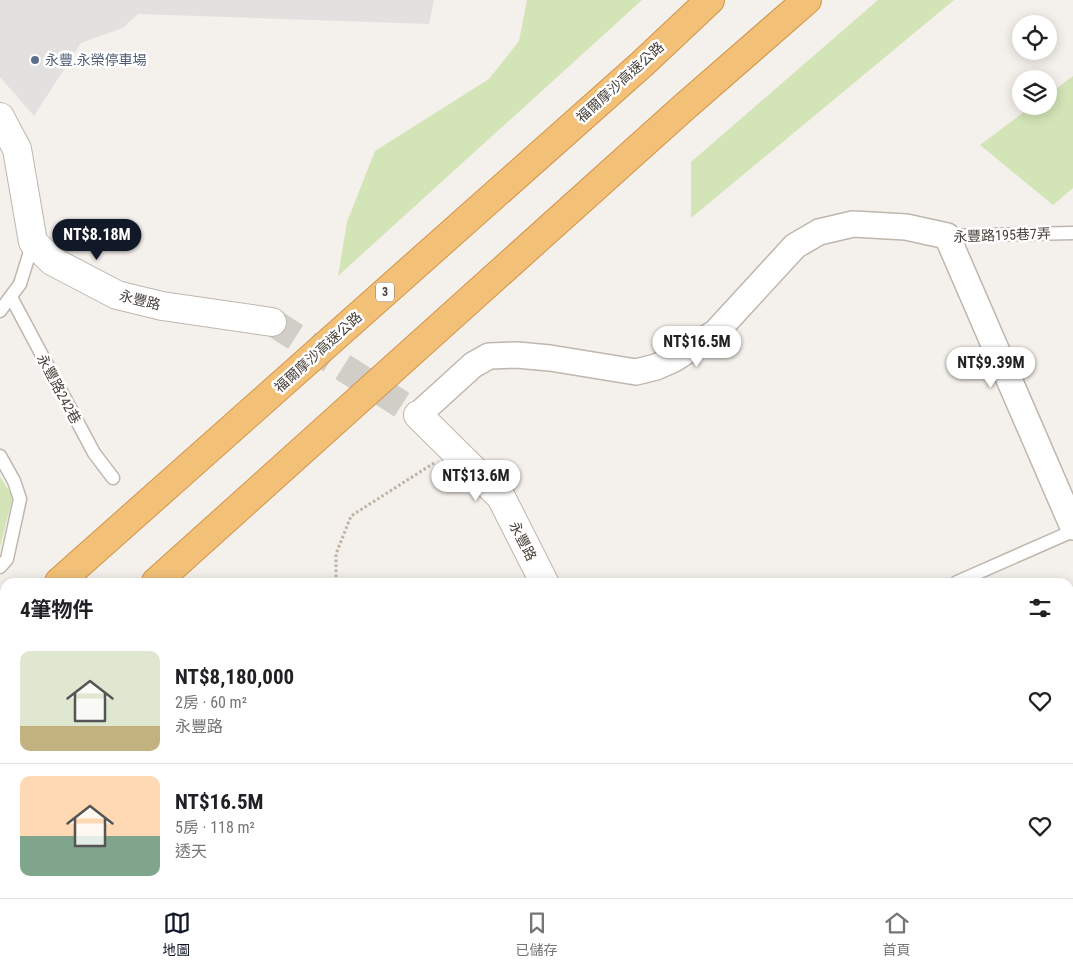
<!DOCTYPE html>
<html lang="zh-TW">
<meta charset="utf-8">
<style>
:root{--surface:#fff;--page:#f2f2f2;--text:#202124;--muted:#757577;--line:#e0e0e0;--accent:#111827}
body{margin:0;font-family:"Roboto Condensed","Noto Sans TC",sans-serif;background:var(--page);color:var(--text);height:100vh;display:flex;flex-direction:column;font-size:19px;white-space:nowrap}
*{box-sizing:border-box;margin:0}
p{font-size:16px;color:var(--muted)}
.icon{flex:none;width:28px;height:28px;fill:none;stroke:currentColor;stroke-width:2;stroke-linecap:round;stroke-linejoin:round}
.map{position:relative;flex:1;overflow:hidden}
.sheet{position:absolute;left:0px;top:578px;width:1074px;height:321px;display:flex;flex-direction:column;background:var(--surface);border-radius:15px 15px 0 0;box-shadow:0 2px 12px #0003}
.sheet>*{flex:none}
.fabs{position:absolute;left:1012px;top:15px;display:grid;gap:10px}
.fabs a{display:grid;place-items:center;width:45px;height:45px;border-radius:50%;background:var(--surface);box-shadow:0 2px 12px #0003;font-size:25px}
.price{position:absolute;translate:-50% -42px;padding:0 11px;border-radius:18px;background:#fff;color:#222;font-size:16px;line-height:32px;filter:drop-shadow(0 1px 2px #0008)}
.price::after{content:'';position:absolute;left:50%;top:30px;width:15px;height:11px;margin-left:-8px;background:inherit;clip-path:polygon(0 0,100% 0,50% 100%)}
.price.on{background:var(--accent);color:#fff}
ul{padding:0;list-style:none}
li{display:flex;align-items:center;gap:15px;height:125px;padding:0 20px}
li+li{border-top:1px solid var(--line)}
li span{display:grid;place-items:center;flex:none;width:140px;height:100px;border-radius:10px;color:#555}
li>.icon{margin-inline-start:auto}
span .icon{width:60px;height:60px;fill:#fffc;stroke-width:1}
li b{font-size:21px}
h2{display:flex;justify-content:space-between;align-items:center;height:60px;padding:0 20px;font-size:21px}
.menu{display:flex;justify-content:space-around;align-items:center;height:70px;border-top:1px solid var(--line);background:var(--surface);font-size:14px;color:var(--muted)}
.menu a{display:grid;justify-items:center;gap:2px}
.menu .on{color:var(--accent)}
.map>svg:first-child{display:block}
.residential{fill:#e7e2d9}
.green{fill:#d3e4b7}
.parking{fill:#e3e1df}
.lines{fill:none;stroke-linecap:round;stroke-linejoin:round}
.stream{stroke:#add6eb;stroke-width:6}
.tertiary-tunnel{stroke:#d1cdc7;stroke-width:28;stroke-dasharray:28 14;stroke-linecap:butt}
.service-casing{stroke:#bfb7ae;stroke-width:15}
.minor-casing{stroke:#bfb7ae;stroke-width:28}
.tertiary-casing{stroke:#bfb7ae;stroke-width:30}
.motorway-casing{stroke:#d19448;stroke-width:30}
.path{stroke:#bfb2a0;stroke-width:3;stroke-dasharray:2.5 2.5;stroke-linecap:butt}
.service{stroke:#fff;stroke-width:12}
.minor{stroke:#fff;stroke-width:25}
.tertiary{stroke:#fff;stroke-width:28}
.motorway{stroke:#f2c077;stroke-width:28}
.service-dot{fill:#5c6f8a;stroke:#fff;stroke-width:2}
.labels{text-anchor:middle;stroke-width:5;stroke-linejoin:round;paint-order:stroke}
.shield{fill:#fff;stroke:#7e7a74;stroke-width:1}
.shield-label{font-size:12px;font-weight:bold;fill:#474139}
.service-label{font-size:14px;fill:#4e5e75;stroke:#fff;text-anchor:start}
.street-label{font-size:14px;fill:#474139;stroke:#fff}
</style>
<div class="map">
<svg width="1073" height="898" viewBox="0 0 1073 898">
<rect width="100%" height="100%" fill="#f4f0eb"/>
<path class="residential" d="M20 894H522L524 896 520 898H25Z"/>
<path class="green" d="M527 0H642L338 276 347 222 375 151 489 79 519 41Z
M878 0H954L691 218V162Z
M1073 76V188L1053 205 980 145 1032 106H1049V94Z
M0 477 13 496 0 547Z"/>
<path class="parking" d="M0 0H434L429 24 138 14 123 28 81 43 34 116 0 77Z"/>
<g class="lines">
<path class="stream" d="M1069 837 1073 838"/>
<path class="tertiary-tunnel" d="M272 322 418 415"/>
<defs>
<path id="service" d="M947 236 1073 233
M11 297 94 453 113 478
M0 311 20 284 33 242
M0 456 14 481 20 499 7 559 0 567
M957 582 1073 531
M0 784 5 779
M107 894 110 898
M265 894 268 898
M421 894 424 898"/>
<path id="minor" d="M418 415 473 365 489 356 517 355 550 358 636 372 656 367 674 359 716 332 795 246 819 232 853 224 906 227 947 236 1073 527"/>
<path id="tertiary" d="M0 117 17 149 33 242 52 261 117 295 162 306 272 322
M418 415 501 497 544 582
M776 894 780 898"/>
<path id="motorway" d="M59 582 642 64 710 0
M156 582 682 109 807 0
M0 635 5 631
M0 722 5 718"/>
</defs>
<use href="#service" class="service-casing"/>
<use href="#minor" class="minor-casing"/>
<use href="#tertiary" class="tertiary-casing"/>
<use href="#motorway" class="motorway-casing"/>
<path class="path" d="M336 582V554L351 516 434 463"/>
<use href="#service" class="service"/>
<use href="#minor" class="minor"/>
<use href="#tertiary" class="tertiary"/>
<use href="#motorway" class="motorway"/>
</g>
<circle class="service-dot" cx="35" cy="60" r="5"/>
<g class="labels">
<rect class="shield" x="376" y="282.5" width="18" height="19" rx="4"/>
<g class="shield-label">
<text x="385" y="296">3</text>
</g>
<g class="service-label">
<text x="45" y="65">永豐.永榮停車場</text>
</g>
<g class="street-label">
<text transform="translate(620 82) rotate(-42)" y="5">福爾摩沙高速公路</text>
<text transform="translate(1002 235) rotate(-2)" y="5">永豐路195巷7弄</text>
<text transform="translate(140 300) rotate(14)" y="5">永豐路</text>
<text transform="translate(318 352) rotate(-42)" y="5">福爾摩沙高速公路</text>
<text transform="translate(59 389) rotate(62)" y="5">永豐路242巷</text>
<text transform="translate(523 541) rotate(63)" y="5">永豐路</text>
</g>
</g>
</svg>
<div class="fabs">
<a><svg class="icon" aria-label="locate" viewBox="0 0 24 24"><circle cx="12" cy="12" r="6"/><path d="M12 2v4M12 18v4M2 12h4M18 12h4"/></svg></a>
<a><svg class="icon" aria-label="layers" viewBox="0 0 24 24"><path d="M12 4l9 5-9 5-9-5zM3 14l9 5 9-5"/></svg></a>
</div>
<b class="price on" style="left:97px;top:261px">NT$8.18M</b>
<b class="price" style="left:697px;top:368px">NT$16.5M</b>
<b class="price" style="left:991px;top:389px">NT$9.39M</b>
<b class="price" style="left:476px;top:502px">NT$13.6M</b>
<section class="sheet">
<h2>4筆物件<svg class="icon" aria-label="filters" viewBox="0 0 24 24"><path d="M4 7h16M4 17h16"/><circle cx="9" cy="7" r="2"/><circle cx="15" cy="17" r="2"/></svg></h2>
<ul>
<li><span style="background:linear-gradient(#dfe7d0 75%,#c2b280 0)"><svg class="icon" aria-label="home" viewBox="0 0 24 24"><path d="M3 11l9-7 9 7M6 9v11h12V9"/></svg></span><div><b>NT$8,180,000</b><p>2房 · 60 m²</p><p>永豐路</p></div><svg class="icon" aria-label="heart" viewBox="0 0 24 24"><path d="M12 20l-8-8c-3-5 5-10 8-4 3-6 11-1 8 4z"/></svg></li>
<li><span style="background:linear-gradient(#ffd9b3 60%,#7fa58c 0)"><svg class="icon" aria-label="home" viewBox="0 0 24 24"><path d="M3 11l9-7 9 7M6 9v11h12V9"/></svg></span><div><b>NT$16.5M</b><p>5房 · 118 m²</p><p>透天</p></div><svg class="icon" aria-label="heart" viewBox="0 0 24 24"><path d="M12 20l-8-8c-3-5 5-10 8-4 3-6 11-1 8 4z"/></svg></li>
</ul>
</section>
</div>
<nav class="menu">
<a class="on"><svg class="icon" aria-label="map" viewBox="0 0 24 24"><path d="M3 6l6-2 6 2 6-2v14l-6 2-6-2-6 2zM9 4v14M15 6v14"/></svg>地圖</a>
<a><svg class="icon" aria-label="saved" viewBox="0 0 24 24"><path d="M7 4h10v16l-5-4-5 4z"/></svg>已儲存</a>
<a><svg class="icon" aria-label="home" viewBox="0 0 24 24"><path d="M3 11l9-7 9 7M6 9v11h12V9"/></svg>首頁</a>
</nav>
